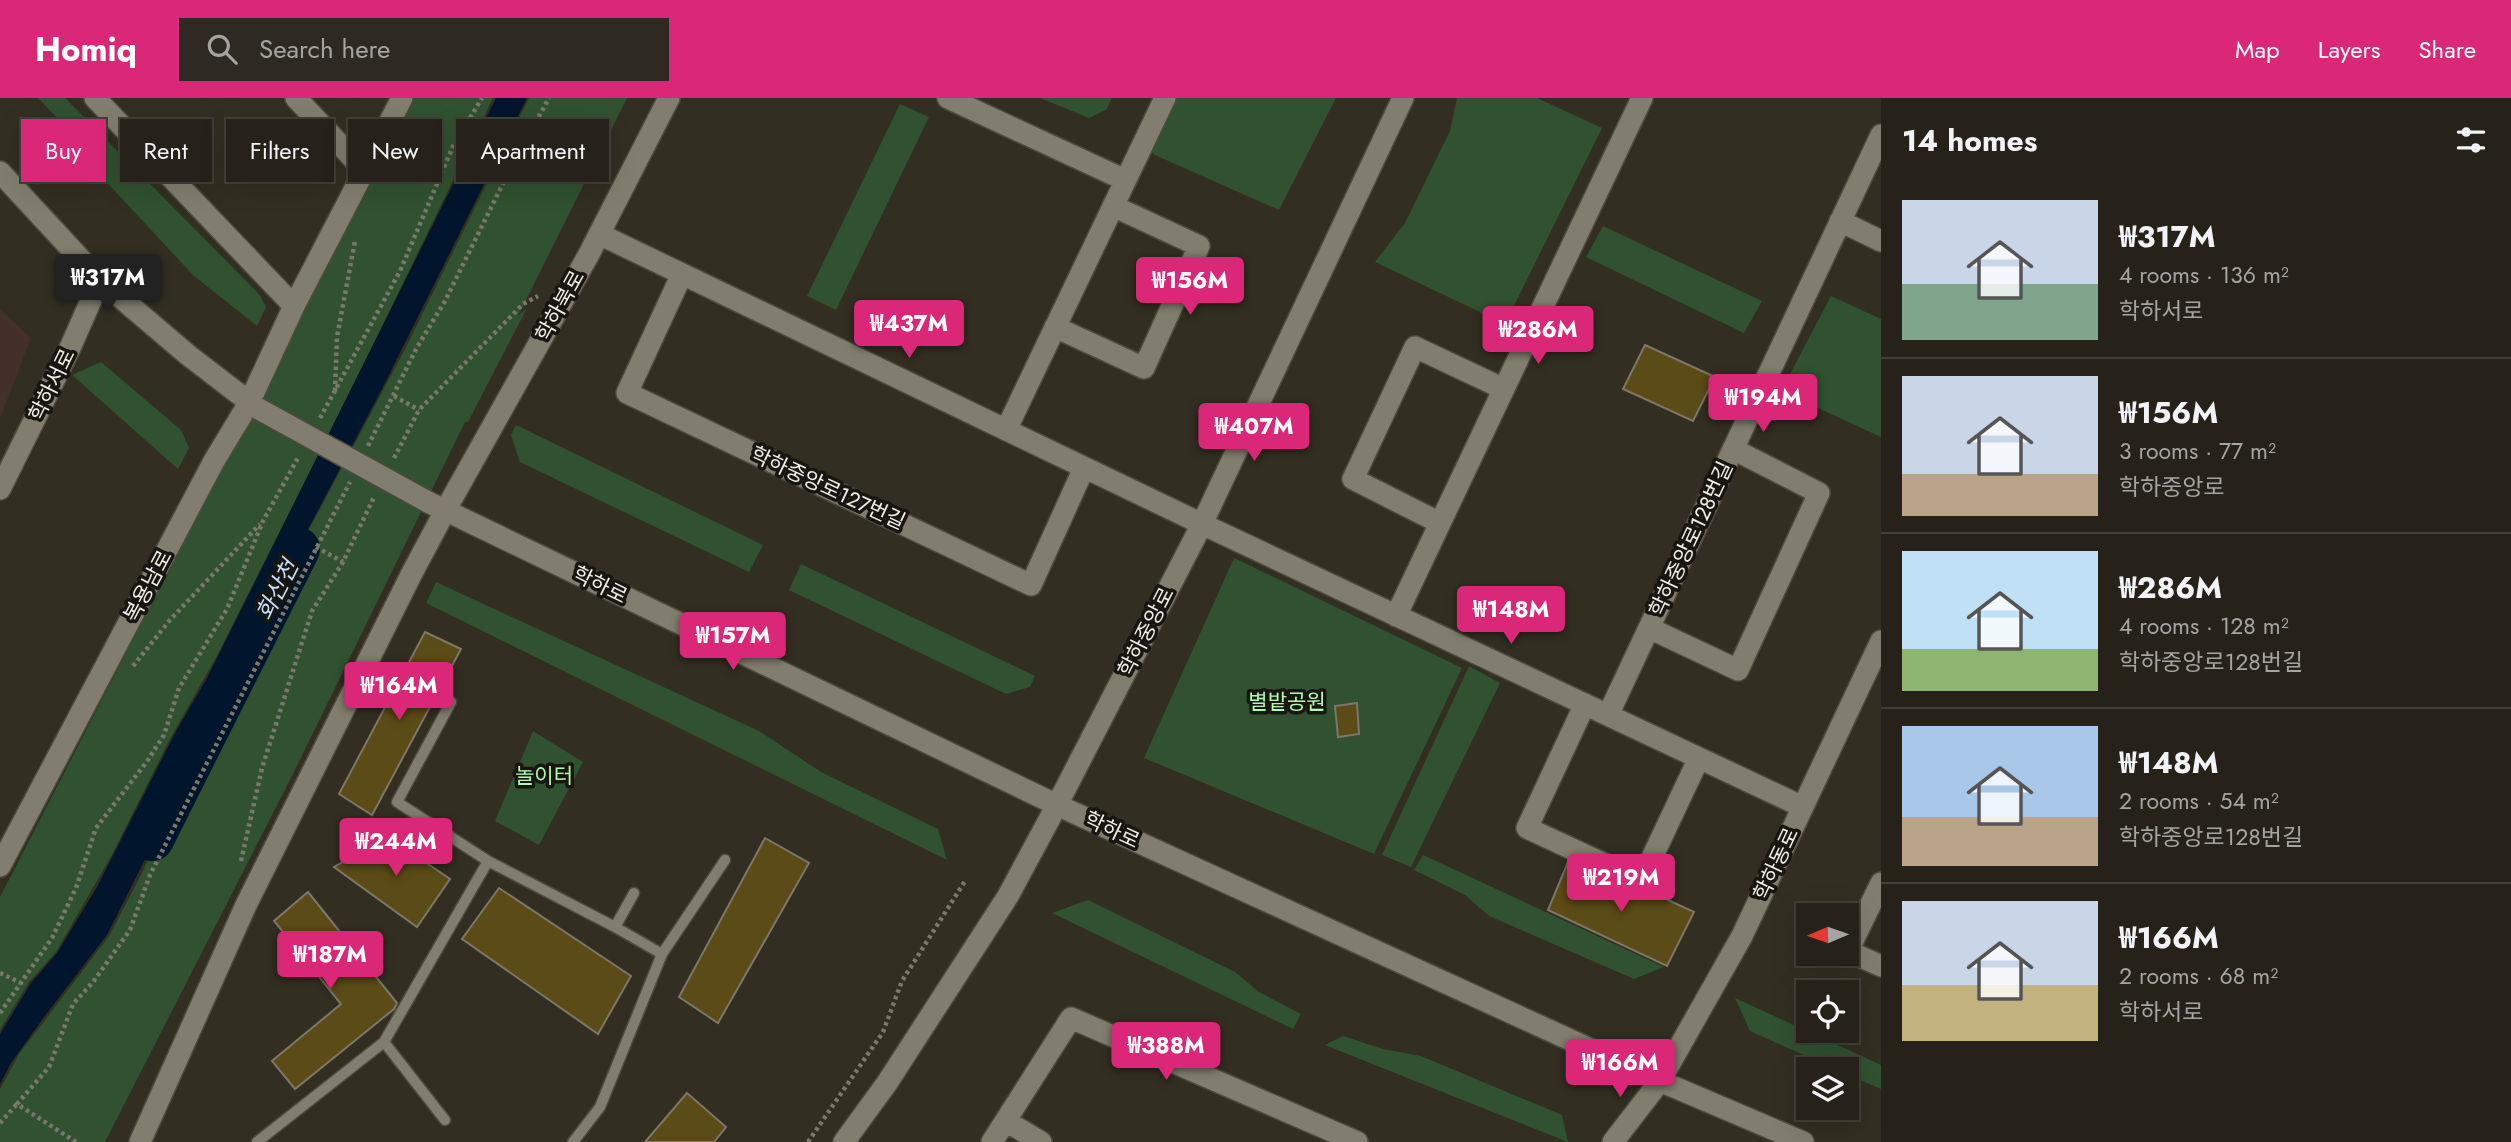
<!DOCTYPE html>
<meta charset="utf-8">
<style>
:root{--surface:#262219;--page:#2e2a22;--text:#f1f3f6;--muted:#a4a4a2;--line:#423f38;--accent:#db2777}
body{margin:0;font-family:Jost,"Noto Sans KR",sans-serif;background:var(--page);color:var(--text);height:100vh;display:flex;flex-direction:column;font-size:26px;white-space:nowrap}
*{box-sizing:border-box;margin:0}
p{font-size:23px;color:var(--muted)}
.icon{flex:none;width:38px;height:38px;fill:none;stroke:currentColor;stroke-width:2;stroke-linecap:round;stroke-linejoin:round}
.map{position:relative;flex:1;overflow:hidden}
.sheet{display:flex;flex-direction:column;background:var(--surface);width:630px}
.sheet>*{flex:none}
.guide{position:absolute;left:21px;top:21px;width:665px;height:63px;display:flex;gap:14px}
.needle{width:46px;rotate:268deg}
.controls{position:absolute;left:1796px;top:805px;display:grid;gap:14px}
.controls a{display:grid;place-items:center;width:63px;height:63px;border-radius:0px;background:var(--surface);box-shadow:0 7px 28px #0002,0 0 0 2px var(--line);font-size:35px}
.price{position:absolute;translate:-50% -60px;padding:0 16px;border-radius:7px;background:var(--accent);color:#fff;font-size:23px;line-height:46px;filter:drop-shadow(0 2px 4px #0008)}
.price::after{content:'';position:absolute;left:50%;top:42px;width:21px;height:16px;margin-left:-10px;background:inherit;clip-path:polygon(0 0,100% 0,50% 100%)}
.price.selected{background:#222;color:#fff}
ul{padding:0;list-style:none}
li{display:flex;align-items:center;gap:21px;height:175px;padding:0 21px}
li+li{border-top:2px solid var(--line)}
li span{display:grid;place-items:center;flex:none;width:196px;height:140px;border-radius:0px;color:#555}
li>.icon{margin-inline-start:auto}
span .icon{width:84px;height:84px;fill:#fffc;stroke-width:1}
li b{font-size:30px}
h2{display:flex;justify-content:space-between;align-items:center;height:84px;padding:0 21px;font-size:30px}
.pill{padding:0 24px;border-radius:0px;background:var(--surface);box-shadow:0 7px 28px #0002,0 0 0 2px var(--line);font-size:24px;line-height:63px}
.pill.selected{background:var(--accent);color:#fff}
header{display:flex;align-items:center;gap:42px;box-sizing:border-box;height:98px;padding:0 35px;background:var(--accent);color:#fff}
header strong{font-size:33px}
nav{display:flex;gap:38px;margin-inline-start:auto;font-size:24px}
.search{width:490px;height:63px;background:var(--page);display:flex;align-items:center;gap:18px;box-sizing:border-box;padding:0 24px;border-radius:0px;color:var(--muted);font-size:26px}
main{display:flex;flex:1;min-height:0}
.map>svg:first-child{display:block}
.industrial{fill:#43302b}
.green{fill:#305230}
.water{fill:#01162d}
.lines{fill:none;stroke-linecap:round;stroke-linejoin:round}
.river{stroke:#01162d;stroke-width:44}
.building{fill:#5b4b17;stroke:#7c7769;stroke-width:2}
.service-casing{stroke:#4d4a3f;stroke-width:13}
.minor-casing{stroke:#4d4a3f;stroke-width:24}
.tertiary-casing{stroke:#4d4a3f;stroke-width:24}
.path{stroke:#7a776c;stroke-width:4.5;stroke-dasharray:3.5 3.5;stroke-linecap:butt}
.service{stroke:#827e6f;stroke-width:10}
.minor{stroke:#827e6f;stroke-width:21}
.tertiary{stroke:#827e6f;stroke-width:21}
.tertiary-bridge-casing{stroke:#4d4a3f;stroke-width:24;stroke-linecap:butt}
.tertiary-bridge{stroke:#827e6f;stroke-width:21}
.labels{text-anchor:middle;stroke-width:7;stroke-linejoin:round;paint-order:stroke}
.street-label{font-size:21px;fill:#f0eee5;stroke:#181610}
.park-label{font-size:21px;fill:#b2f9b0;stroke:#181610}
.water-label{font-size:23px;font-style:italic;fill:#c7e1fe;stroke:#181610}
</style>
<header>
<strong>Homiq</strong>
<div class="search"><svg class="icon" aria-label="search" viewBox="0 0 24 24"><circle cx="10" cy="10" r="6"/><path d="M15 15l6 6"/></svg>Search here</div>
<nav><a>Map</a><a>Layers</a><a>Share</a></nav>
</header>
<main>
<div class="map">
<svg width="1881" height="1044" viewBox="0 0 1881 1044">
<rect width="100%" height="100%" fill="#322e21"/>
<path class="industrial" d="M0 211 31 240 0 320Z"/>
<path class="green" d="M38 0H65L259 196 266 209 257 228 193 177 86 62 69 32Z
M413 0H493L360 274 219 554 170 641 113 755 56 854 29 884 0 932V799Z
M529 0H627L518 218 527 210 468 324H465L293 676 105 1044H0V991L19 956 109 838 142 775 203 637 225 601 307 435 405 251Z
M1040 0H1112L1106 12 1089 20Z
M1168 0H1336L1279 112 1155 57 1142 48Z
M1457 0H1537L1602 30 1505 226 1375 164 1405 125 1450 33Z
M900 6 929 19 836 212 807 198Z
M1603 128 1762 203 1744 235 1586 159Z
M1831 198 1881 221V339L1781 293Z
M101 264 181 332 189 350 178 371 72 277Z
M516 327 763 447 749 474 520 364 511 337Z
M1234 460 1462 570 1374 756 1144 660Z
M801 466 1035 578 1030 589 1006 596 789 492Z
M436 484 759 633 821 674 938 731 947 762 426 505Z
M1469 568 1500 585 1411 769 1382 757Z
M533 633 583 664 539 747 495 723Z
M1423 757 1664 869 1634 881 1489 818 1465 797 1414 772Z
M1088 802 1235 874 1259 894 1301 916 1293 931 1052 815Z
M1735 900 1881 967V991L1846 976V971H1835L1750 933Z
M1343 938 1383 951 1421 958 1562 1017 1568 1044 1325 947Z"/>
<path class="water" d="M496 0H527L382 291 306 435 224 601 202 637 163 726 107 837 44 919 11 965 0 986V936L31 885 57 855 97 789 175 635 207 580Z"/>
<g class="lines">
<path class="river" d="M152 741 298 451"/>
</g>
<path class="building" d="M1645 247 1715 279 1693 323 1623 291Z
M425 534 461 551 372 717 339 696Z
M1357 605 1359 636 1338 639 1335 608Z
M387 738 450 781 417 829 334 769Z
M765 740 809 765 718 925 679 899Z
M1568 764 1635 795 1643 796 1649 793 1694 814 1667 868 1548 812Z
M499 790 631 878 598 936 462 841Z
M308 794 397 905 394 911 295 991 272 963 341 906 274 823Z
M687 995 726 1029 714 1044H645Z"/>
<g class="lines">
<defs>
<path id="service" d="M451 604 397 704 488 763 615 829 662 856 600 1009 573 1044
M615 829 634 795
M662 856 725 762
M384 944 445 1022
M257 1044 384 944 488 763"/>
<path id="minor" d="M95 0 294 208
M296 0 364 72
M948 0 1125 82
M1840 123 1881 143
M599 136 1202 426 1803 709
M682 176 627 295 1031 487 1084 370
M1055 229 1144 270 1199 148 1113 108
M1006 332 1165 0
M0 391 70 250 100 182
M1440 425 1353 381 1415 249 1504 291
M1396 518 1642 0
M1649 530 1738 572 1819 395 1733 351
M1585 606 1527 730 1641 783 1699 660
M1608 617 1881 37
M0 768 214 363 249 305 294 208 402 0
M1881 785 1848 853 1881 868
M1006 1023 1041 1044
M140 1044 246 807 412 475 445 413 589 156 669 0
M992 1044 1071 920 1357 1044
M1613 1044 1660 983 1742 838 1881 543"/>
<path id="tertiary" d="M0 74 100 182 188 257 257 310
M428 404 1057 707 1660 983 1803 1044
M844 1044 887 985 1008 798 1057 707 1202 426 1403 0"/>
</defs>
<use href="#service" class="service-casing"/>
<use href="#minor" class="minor-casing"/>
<use href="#tertiary" class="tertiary-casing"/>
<path class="path" d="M335 293 337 239 355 143
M394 298 419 312
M320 320 400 173 454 46 482 0
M368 348 416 251 445 203 511 69 549 0
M394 360 419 312 523 206 538 198
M316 449 343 464
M133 568 170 522 260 426
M241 763 262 670 312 513 343 464 374 399
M0 875 21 885
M0 915 52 840 76 790 96 730 148 662 164 637 179 590 227 511 263 423 299 358
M0 1025 17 1006
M76 1044 17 1006 49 969 73 906 93 884 130 832 150 777 350 384
M808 1044 883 934 902 883 965 783"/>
<use href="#service" class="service"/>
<use href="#minor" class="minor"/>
<use href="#tertiary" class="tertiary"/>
<defs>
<path id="tertiary-bridge" d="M257 310 428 404"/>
</defs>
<use href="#tertiary-bridge" class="tertiary-bridge-casing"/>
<use href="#tertiary-bridge" class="tertiary-bridge"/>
</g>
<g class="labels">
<g class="street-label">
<text transform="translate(560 208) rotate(-61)" y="7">학하북로</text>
<text transform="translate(52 287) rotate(-64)" y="7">학하서로</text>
<text transform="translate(828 390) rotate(25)" y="7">학하중앙로127번길</text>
<text transform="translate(1691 441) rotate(-65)" y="7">학하중앙로128번길</text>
<text transform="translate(600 487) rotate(26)" y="7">학하로</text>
<text transform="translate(148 488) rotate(-62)" y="7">복용남로</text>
<text transform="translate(1146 534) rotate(-63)" y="7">학하중앙로</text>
<text transform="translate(1112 732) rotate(25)" y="7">학하로</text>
<text transform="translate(1776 766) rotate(-65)" y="7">학하동로</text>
</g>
<g class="park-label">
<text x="1287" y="611">별밭공원</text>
<text x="544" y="685">놀이터</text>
</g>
<g class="water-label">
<text transform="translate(277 492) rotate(-63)" y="8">화산천</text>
</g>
</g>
</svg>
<div class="controls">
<a><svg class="needle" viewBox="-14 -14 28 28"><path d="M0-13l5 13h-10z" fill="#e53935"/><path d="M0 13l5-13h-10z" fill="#a4a4a2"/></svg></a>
<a><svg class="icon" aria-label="locate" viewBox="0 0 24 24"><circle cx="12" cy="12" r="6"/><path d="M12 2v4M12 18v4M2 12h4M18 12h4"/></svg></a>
<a><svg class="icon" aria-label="layers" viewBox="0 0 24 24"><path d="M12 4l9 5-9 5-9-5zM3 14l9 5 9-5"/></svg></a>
</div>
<b class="price selected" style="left:108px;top:216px">₩317M</b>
<b class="price" style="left:1190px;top:219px">₩156M</b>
<b class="price" style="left:909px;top:262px">₩437M</b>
<b class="price" style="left:1538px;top:268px">₩286M</b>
<b class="price" style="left:1763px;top:336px">₩194M</b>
<b class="price" style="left:1254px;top:365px">₩407M</b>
<b class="price" style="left:1511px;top:548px">₩148M</b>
<b class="price" style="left:733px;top:574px">₩157M</b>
<b class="price" style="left:399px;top:624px">₩164M</b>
<b class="price" style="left:396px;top:780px">₩244M</b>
<b class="price" style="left:1621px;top:816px">₩219M</b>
<b class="price" style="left:330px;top:893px">₩187M</b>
<b class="price" style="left:1166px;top:984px">₩388M</b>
<b class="price" style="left:1620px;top:1001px">₩166M</b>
<div class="guide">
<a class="pill selected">Buy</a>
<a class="pill">Rent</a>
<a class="pill">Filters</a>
<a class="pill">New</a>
<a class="pill">Apartment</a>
</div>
</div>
<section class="sheet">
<h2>14 homes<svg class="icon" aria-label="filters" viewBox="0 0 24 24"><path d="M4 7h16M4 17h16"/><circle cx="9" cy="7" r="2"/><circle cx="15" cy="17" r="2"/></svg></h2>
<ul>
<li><span style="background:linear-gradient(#c9d6e8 60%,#7fa58c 0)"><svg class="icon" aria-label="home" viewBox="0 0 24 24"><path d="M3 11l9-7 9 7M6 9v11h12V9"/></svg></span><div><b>₩317M</b><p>4 rooms · 136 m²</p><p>학하서로</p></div></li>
<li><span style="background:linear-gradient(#c9d6e8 70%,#b9a48a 0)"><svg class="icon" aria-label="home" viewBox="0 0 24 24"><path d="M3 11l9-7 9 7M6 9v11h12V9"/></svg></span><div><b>₩156M</b><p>3 rooms · 77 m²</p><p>학하중앙로</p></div></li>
<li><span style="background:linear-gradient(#bfe0f5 70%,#8fb573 0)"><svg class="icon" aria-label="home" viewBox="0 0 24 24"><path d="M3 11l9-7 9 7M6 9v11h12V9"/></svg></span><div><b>₩286M</b><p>4 rooms · 128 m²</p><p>학하중앙로128번길</p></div></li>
<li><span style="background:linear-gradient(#a9c7e8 65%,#b9a48a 0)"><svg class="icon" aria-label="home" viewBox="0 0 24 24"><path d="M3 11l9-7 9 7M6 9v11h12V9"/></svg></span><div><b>₩148M</b><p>2 rooms · 54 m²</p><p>학하중앙로128번길</p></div></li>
<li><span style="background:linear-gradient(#c9d6e8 60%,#c2b280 0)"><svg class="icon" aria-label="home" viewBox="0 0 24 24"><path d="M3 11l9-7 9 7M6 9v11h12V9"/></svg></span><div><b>₩166M</b><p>2 rooms · 68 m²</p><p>학하서로</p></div></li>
</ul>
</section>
</main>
